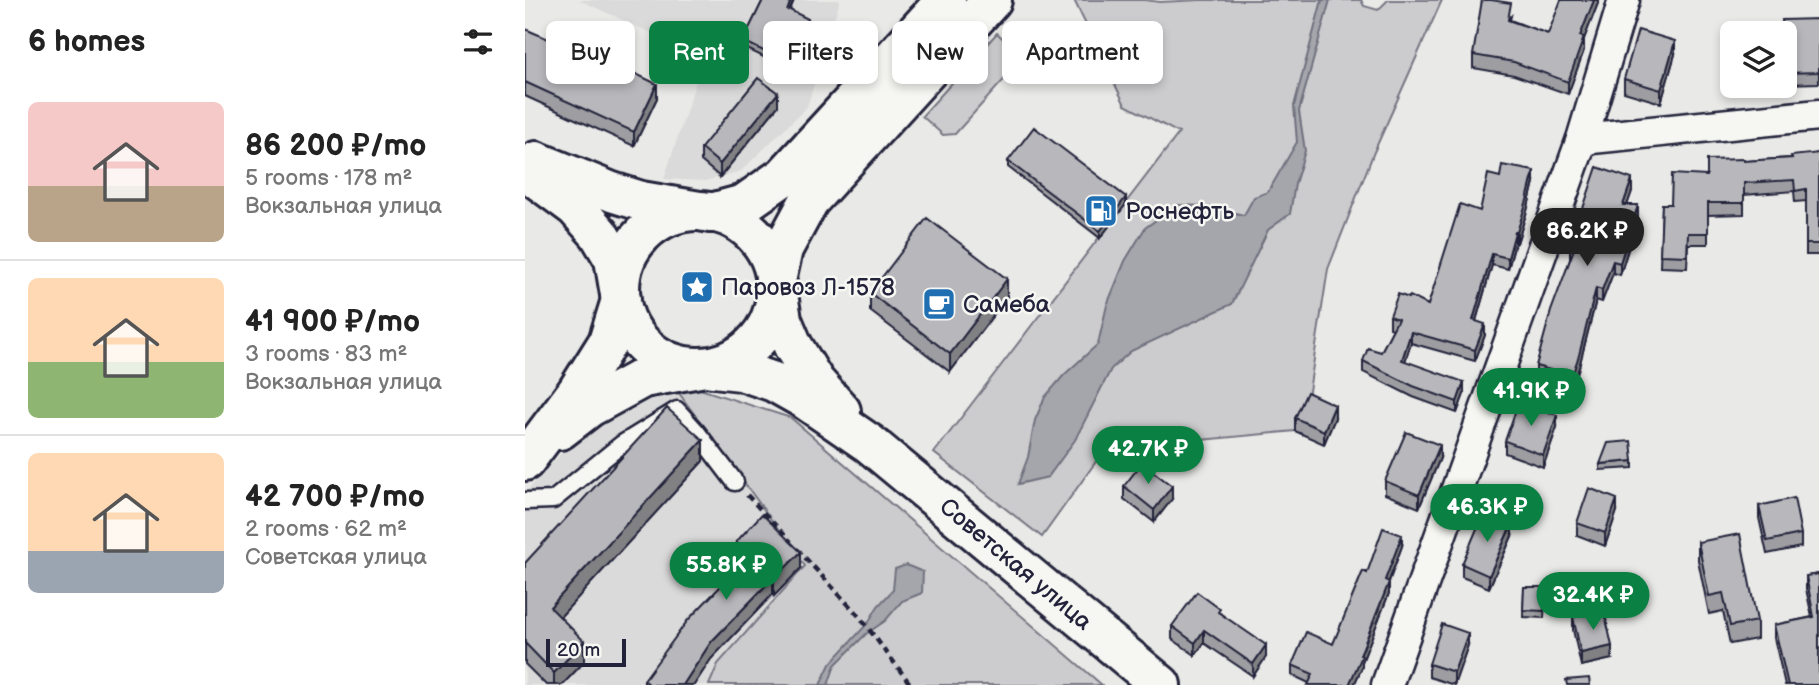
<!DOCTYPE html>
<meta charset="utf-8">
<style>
:root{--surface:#fff;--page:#f2f2f2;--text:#222;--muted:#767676;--line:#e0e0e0;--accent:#0b8043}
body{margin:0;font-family:"Balsamiq Sans",sans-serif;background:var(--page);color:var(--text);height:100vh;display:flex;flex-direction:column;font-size:26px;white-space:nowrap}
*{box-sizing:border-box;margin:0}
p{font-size:23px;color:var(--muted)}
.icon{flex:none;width:38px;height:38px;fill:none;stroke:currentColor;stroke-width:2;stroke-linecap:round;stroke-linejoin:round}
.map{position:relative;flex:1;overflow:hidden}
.details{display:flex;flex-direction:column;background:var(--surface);width:525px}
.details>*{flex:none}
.top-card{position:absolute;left:21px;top:21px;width:665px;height:63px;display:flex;gap:14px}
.fabs{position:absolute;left:1195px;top:21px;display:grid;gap:14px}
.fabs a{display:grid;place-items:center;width:77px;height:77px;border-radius:10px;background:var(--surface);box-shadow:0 4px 10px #0003;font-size:35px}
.scale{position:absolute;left:21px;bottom:18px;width:80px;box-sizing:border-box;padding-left:7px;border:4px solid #22223b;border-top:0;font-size:19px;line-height:24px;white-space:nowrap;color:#22223b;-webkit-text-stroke:5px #f6f6f2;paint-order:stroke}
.price{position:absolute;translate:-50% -60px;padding:0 16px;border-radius:24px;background:var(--accent);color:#fff;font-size:23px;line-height:46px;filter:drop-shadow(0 2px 4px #0008)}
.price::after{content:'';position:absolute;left:50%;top:42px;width:21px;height:16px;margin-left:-10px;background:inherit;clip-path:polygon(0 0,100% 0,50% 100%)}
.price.on{background:#222;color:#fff}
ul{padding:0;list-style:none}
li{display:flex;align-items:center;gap:21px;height:175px;padding:0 28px}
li+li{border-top:2px solid var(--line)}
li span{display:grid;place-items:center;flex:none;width:196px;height:140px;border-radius:10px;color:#555}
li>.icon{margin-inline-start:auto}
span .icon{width:84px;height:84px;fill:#fffc;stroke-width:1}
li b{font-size:30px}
h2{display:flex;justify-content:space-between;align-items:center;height:84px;padding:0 28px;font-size:30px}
.pill{padding:0 24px;border-radius:10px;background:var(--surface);box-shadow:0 4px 10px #0003;font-size:24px;line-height:63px}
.pill.on{background:var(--accent);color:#fff}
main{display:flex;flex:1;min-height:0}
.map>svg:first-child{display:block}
.built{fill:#dadada}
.green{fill:#ccccce;stroke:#777784;stroke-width:2}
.water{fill:#a5a5ac;stroke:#71717f;stroke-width:2}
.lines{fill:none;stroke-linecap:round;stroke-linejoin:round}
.service-casing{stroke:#22223b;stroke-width:21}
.minor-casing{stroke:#22223b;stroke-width:35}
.tertiary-casing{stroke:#22223b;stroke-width:44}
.primary-casing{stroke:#22223b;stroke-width:44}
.path{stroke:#22223b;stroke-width:4.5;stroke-dasharray:7 5;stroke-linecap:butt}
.service{stroke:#f6f6f2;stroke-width:16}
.minor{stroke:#f6f6f2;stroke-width:30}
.tertiary{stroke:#f6f6f2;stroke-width:38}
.primary{stroke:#f6f6f2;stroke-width:38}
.wall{fill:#9e9ea2;stroke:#22223b;stroke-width:2}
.shaded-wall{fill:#818184;stroke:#22223b;stroke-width:2}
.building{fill:#b8b8bc;stroke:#22223b;stroke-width:2}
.labels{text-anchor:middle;stroke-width:5;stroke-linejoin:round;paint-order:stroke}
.poi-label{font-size:24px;fill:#22223b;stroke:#f6f6f2;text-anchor:start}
.street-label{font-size:24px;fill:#22223b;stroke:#f6f6f2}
</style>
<main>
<section class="details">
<h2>6 homes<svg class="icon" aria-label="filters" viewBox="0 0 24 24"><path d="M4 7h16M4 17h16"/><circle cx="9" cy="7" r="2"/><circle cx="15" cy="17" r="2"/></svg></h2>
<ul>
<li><span style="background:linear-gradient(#f6c9c9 60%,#b9a48a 0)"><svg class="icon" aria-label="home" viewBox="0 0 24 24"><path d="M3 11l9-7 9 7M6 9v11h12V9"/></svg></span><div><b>86 200 ₽/mo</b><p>5 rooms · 178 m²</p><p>Вокзальная улица</p></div></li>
<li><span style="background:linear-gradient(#ffd9b3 60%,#8fb573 0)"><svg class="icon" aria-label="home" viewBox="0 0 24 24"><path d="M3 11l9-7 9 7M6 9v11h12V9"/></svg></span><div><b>41 900 ₽/mo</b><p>3 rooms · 83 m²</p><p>Вокзальная улица</p></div></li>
<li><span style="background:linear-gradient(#ffd9b3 70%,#9aa5b1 0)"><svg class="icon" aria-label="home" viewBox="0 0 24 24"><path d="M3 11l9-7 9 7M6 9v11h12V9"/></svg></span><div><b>42 700 ₽/mo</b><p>2 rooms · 62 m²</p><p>Советская улица</p></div></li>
</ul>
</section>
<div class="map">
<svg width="1294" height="685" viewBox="0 0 1294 685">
<rect width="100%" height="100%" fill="#e9e9e7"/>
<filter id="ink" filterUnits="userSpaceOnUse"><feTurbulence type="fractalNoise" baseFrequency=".0143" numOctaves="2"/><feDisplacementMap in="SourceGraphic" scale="14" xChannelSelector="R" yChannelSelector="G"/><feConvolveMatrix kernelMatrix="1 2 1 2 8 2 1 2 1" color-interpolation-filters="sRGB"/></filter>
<g filter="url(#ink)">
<path class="built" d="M54 0H315L282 107 216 171 180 181 139 179 179 57Z
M151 389 280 566 193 664 184 685H0V493L54 434 100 403Z"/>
<path class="green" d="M549 0H619L635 2 675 0H836L839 6 853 10 863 0H917L849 152 803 269 782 404 770 431 580 449 517 537 409 453 654 133 600 105Z
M472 33 491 51 493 64 430 134 418 135 397 116Z
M151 389H175L266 418 577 685H184L193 664 280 566Z"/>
<path class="water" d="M797 0H805L774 111 780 151 770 184 765 214 743 230 707 304 606 351 586 369 550 440 523 477 493 484 503 457 510 420 520 397 539 375 573 344 582 305 600 261 620 228 652 205 679 206 719 215 729 197 743 192 772 142 769 106Z
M381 565 398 572 397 593 377 601 360 621 341 634 310 665 303 685H295L305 664 343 623 353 606 368 590 370 569Z"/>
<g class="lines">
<defs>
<path id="service" d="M0 501 28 500 97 444 152 410 171 431 210 482"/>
<path id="minor" d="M1057 139 1294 115
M862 685 1057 139 1099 0"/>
<path id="tertiary" d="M11 161 87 192 116 201 186 213
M0 170 50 207 74 234 89 259 96 300 83 342 51 393 0 461
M35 430 65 407 118 378 180 367"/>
<path id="primary" d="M95 289a78 78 0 1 1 156 0a78 78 0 1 1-156 0Z
M186 213 219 204 259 176 421 0
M180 367 216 371 249 382 281 400 345 444 636 685
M316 411 290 382 268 346 257 320 251 281 258 249 284 201 467 0"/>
</defs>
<use href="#service" class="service-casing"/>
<use href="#minor" class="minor-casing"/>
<use href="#tertiary" class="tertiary-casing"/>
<use href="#primary" class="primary-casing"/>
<path class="path" d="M222 495 266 542
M272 549 334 616 386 685"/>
<use href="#service" class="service"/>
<use href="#minor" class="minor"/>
<use href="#tertiary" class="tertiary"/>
<use href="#primary" class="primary"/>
</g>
<path class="wall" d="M238 0H269L265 10 283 26 277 38 279 45 267 71 218 47V41Z
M1073 0V3L1059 39V50L1043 94 989 75 948 68V55L986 16 985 20 1023 34Z
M1294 19V83L1260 84V33Z
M0 29 61 59 132 98 109 146 0 96Z
M1150 54 1136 103 1099 92V79Z
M253 106 195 177 176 161V148Z
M1294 153V255H1281V201L1270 202 1269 191 1219 195V214L1183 215V244H1163L1162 268 1135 267 1137 204H1146L1182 176 1219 161 1267 158Z
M483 161 601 204 575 238 483 167Z
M1009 182 1002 211 992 243H990L983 269 967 265 951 321 960 335 950 361 886 343 880 361 939 394 932 413 888 397 838 372V361L856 352 868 329 865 328V316L903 305 955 211Z
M1107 191 1102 205 1113 217 1095 275 1088 273 1077 302 1071 300 1054 367 1047 388 1011 378V366L1045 259V247Z
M345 293 482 297 425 372 345 311Z
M770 418H810L799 444 770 431Z
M1032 427 1018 467 980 453V441Z
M915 458 894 508 860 494V481Z
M178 461 35 617 59 662 37 685H21L0 664V563Z
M1108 461V468L1075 470V464Z
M599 486 647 499 629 522 599 499Z
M1234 506 1276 534V547L1242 554 1234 518Z
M1092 511 1080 546 1052 535V523Z
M987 536 964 588 937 577V564Z
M211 542 276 568 249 596 248 594 186 659 169 685H119V680L217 564 211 558Z
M1173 542 1232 621V639L1205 644 1198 611 1184 614 1173 560Z
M877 546 864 582V593L837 662V667L829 685H783L784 683 767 675V665L808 644 842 573Z
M1294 574V685H1260L1249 638V625L1287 617 1281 589V576Z
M999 587H1021L1019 618 998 617Z
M695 613 741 657 728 676 679 643 670 655 647 639V626Z
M1048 617 1087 659 1056 666 1048 630Z
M943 645 929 685 904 677V664Z"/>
<path class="shaded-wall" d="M266 0H269L262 17V11Z
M1069 0H1073V3L1059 39V50L1043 94V82L1055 36Z
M283 19V26L274 43V37Z
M279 39V45L267 71V65Z
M1150 41V54L1136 103V90Z
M132 84V98L109 146V132Z
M253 93V106L195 177V164Z
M1009 171V182L1002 211 992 243V232Z
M1107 179V191L1098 217V205Z
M601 197V204L575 238V231Z
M1113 205V217L1095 275V263Z
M990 232V243L983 269V258Z
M967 254V265L948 331V320Z
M1088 261V273L1077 302V290Z
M482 279V297L425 372V354Z
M1071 288V300L1054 367 1047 388V376Z
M960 324V335L950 361V350Z
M886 332V343L877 371V360Z
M939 382V394L932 413V402Z
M810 405V418L799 444V431Z
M1032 415V427L1018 467V455Z
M178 440V461L25 628V607Z
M915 445V458L894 508V495Z
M647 486V499L629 522V510Z
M1092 499V511L1080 546V533Z
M987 523V536L964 588V576Z
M877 535V546L860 591V580Z
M276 552V568L249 596V579Z
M248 578V594L186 659 169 685H158L186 642Z
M864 582V593L837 662V667L829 685H824Z
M679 630V643L670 655V643Z
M943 633V645L929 685V672Z
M59 641V662L37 685H29V673Z
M741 645V657L728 676V664Z
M1087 646V659L1056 666V653Z"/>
<path class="building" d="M238 0H266L262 11 263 9 283 19 274 37 279 39 267 65 218 41Z
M957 0H966L986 3 983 20 1023 34 1036 0H1069L1055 36 1059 37 1043 82 989 62 948 55Z
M1294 19V72L1260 73V33H1258L1257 20Z
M0 29 35 44 37 40 61 51 58 58 105 80 109 73 132 84 109 132 0 82Z
M1113 30 1150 41 1136 90 1099 79Z
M233 78 253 93 195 164 176 148Z
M509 127 601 197 575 231 483 161Z
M1294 153V244H1281V189L1270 191 1269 180 1219 183V203H1183V233H1163L1162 256 1135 255 1137 204H1146L1147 174 1182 176V160L1219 159V161L1267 158 1266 156Z
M977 165 1009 171 1002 200 992 232H990L983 258 967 254 948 320 960 324 950 350 886 332 877 360 939 382 932 402 888 386 838 361 843 348 856 352 873 319 865 316 873 294 884 298 885 296 903 305 935 204 955 211 963 174 975 177Z
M1072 167 1107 179 1098 205H1113L1095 263 1088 261 1077 290 1071 288 1054 355 1047 376 1011 366 1026 311 1049 249 1045 247Z
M402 218 482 279 425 354 345 293Z
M782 392 810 405 799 431 770 418Z
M994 401 1032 415 1018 455 980 441Z
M142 408 178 440 25 607 59 641 29 673 0 643V563Z
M881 432 915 445 894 495 860 481Z
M1106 441 1108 461 1075 464 1083 443Z
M617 463 647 486 629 510 599 486Z
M1064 488 1092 499 1080 533 1052 523Z
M1269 498 1276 534 1242 541 1234 506Z
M959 512 987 523 964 576 937 564Z
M237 514 276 552 249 579 248 578 186 642 158 685H125L119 680 163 620 225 556 211 542Z
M858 528 877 535 860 580 864 582 835 655 837 656 824 685H783L788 674 767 665 781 632 808 644 838 571 842 573Z
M1215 534 1232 621 1205 626 1198 593 1184 596 1173 542Z
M1294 574V685H1263L1249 625 1289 617 1281 576Z
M999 587H1021L1019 611 998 610Z
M672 592 695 609 693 612 741 645 728 664 679 630 670 643 647 626Z
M1079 610 1087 646 1056 653 1048 617Z
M917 624 943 633 929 672 904 664Z
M1064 678 1065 685H1042L1041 680Z"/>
</g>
<defs>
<symbol id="fuel-square" viewBox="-11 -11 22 22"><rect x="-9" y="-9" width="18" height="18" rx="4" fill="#1f6fb2" stroke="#f6f6f2"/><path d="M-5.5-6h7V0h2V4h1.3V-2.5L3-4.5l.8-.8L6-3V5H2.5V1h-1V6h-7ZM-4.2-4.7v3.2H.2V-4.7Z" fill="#fff"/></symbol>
<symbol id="sight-square" viewBox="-11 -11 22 22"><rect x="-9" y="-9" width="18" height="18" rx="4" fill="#1f6fb2" stroke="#f6f6f2"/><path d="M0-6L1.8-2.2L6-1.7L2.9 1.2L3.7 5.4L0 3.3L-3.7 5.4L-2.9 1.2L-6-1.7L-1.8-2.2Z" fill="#fff"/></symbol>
<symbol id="cafe-square" viewBox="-11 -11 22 22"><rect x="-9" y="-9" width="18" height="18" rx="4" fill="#1f6fb2" stroke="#f6f6f2"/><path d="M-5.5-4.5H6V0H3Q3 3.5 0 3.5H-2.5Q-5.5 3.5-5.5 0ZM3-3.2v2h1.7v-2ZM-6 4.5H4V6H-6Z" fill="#fff"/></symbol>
</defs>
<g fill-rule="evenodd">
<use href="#fuel-square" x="557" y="192" width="38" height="38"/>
<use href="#sight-square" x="153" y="268" width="38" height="38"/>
<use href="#cafe-square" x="395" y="285" width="38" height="38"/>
</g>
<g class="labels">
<g class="poi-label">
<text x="600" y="219">Роснефть</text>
<text x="196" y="295">Паровоз Л-1578</text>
<text x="438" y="312">Самеба</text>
</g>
<g class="street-label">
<text transform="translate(491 564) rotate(40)" y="8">Советская улица</text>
</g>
</g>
</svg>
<div class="fabs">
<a><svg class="icon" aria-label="layers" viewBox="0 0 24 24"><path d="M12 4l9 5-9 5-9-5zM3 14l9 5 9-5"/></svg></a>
</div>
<div class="scale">20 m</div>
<b class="price on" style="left:1062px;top:268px">86.2K ₽</b>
<b class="price" style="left:1006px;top:428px">41.9K ₽</b>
<b class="price" style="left:623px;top:486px">42.7K ₽</b>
<b class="price" style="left:962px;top:544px">46.3K ₽</b>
<b class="price" style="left:201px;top:602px">55.8K ₽</b>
<b class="price" style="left:1068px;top:632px">32.4K ₽</b>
<div class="top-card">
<a class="pill">Buy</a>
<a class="pill on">Rent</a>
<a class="pill">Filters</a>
<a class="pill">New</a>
<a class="pill">Apartment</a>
</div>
</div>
</main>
